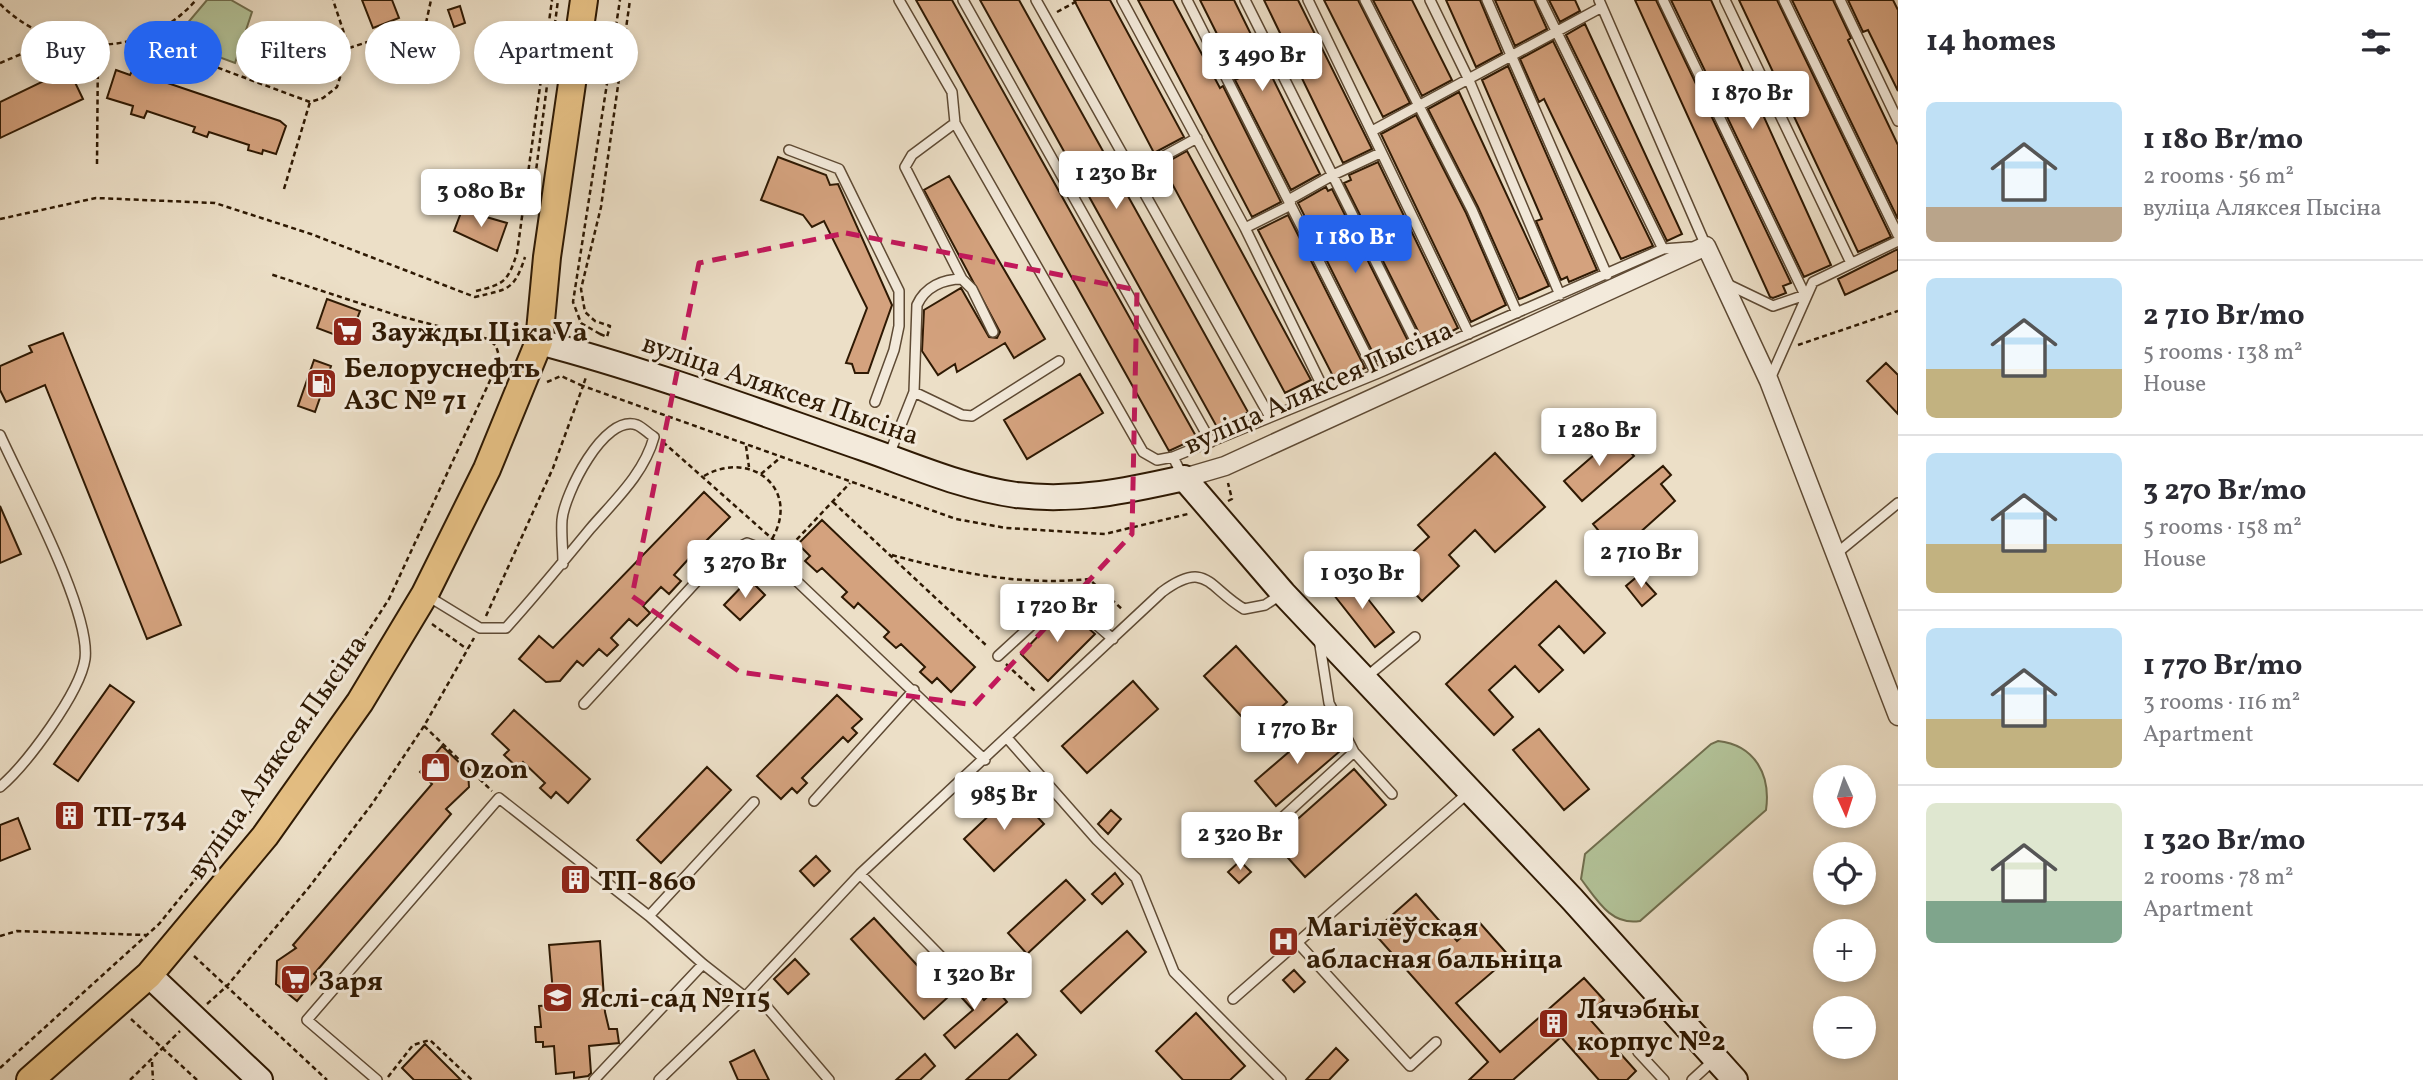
<!DOCTYPE html>
<meta charset="utf-8">
<style>
:root{--surface:#fff;--page:#f7f7f7;--text:#2b2b33;--muted:#7c7c81;--line:#e1e1e2;--accent:#2563eb}
body{margin:0;font-family:Vollkorn,serif;background:var(--page);color:var(--text);height:100vh;display:flex;flex-direction:column;font-size:26px;white-space:nowrap}
*{box-sizing:border-box;margin:0}
p{font-size:23px;color:var(--muted)}
.icon{flex:none;width:38px;height:38px;fill:none;stroke:currentColor;stroke-width:2;stroke-linecap:round;stroke-linejoin:round}
.map{position:relative;flex:1;overflow:hidden}
.drawer{display:flex;flex-direction:column;background:var(--surface);width:525px}
.drawer>*{flex:none}
.guide{position:absolute;left:21px;top:21px;width:665px;height:63px;display:flex;gap:14px}
.needle{width:46px;rotate:177deg}
.tools{position:absolute;left:1813px;top:765px;display:grid;gap:14px}
.tools a{display:grid;place-items:center;width:63px;height:63px;border-radius:50%;background:var(--surface);box-shadow:0 4px 10px #0003;font-size:35px}
.price{position:absolute;translate:-50% -60px;padding:0 16px;border-radius:7px;background:#fff;color:#222;font-size:23px;line-height:46px;filter:drop-shadow(0 2px 4px #0008)}
.price::after{content:'';position:absolute;left:50%;top:42px;width:21px;height:16px;margin-left:-10px;background:inherit;clip-path:polygon(0 0,100% 0,50% 100%)}
.price.active{background:var(--accent);color:#fff}
ul{padding:0;list-style:none}
li{display:flex;align-items:center;gap:21px;height:175px;padding:0 28px}
li+li{border-top:2px solid var(--line)}
li span{display:grid;place-items:center;flex:none;width:196px;height:140px;border-radius:10px;color:#555}
li>.icon{margin-inline-start:auto}
span .icon{width:84px;height:84px;fill:#fffc;stroke-width:1}
li b{font-size:30px}
h2{display:flex;justify-content:space-between;align-items:center;height:84px;padding:0 28px;font-size:30px}
.tag{padding:0 24px;border-radius:32px;background:var(--surface);box-shadow:0 4px 10px #0003;font-size:24px;line-height:63px}
.tag.active{background:var(--accent);color:#fff}
main{display:flex;flex:1;min-height:0}
.map>svg:first-child{display:block}
.park{fill:#b3c399;stroke:#706e4e;stroke-width:2}
.building{fill:#d4a27e;stroke:#2e1903;stroke-width:2}
.lines{fill:none;stroke-linecap:round;stroke-linejoin:round}
.lane-casing{stroke:#5e4a34;stroke-width:12}
.street-casing{stroke:#5e4a34;stroke-width:21}
.secondary-casing{stroke:#2e1903;stroke-width:28}
.primary-casing{stroke:#2e1903;stroke-width:30}
.path{stroke:#2e1903;stroke-width:2.5;stroke-dasharray:5 3.5;stroke-linecap:butt}
.lane{stroke:#f3eadb;stroke-width:9}
.street{stroke:#f3eadb;stroke-width:18}
.secondary{stroke:#f3eadb;stroke-width:24}
.primary{stroke:#e6c084;stroke-width:26}
.marked{fill:none;stroke:#c2185b;stroke-width:5;stroke-dasharray:14 9;stroke-linejoin:round}
.labels{text-anchor:middle;stroke-width:6;stroke-linejoin:round;paint-order:stroke}
.poi-label{font-size:28px;font-weight:bold;fill:#2e1903;stroke:#f3eadb;text-anchor:start}
.street-label{font-size:28px;fill:#2e1903;stroke:#f3eadb}
</style>
<main>
<div class="map">
<svg width="1898" height="1080" viewBox="0 0 1898 1080">
<rect width="100%" height="100%" fill="#ecdfc7"/>
<filter id="stains"><feTurbulence type="fractalNoise" baseFrequency=".00286" numOctaves="4"/><feColorMatrix values="0 0 0 0 .2 0 0 0 0 .09 0 0 0 0 .02 0 0 0 .5 -.17"/></filter>
<radialGradient id="worn" r=".72"><stop offset=".6" stop-color="#630" stop-opacity="0"/><stop offset="1" stop-color="#630" stop-opacity=".3"/></radialGradient>
<path class="park" d="M207 0H231L252 12 235 63 186 45 181 39 180 32Z
M1718 741C1755 745 1771 775 1766 810L1640 921C1611 926 1597 900 1581 879L1585 854 1711 744Z"/>
<path class="building" d="M362 0H392L399 18 373 28Z
M916 0H952L1197 438 1169 451Z
M980 0H1019L1248 412 1218 429Z
M1074 0H1110L1184 137 1154 153Z
M1138 0H1173L1220 88 1223 86 1281 202 1252 217Z
M1200 0H1234L1320 174 1291 190 1235 80 1239 78Z
M1264 0H1298L1372 149 1343 163Z
M1324 0H1358L1410 103 1383 117Z
M1373 0H1412L1452 80 1422 96Z
M1446 0H1480L1502 53 1476 67Z
M1495 0H1534L1547 29 1515 46Z
M1549 0H1575L1580 11 1560 22Z
M1635 0H1656L1791 283 1783 286 1786 293 1773 298 1770 297Z
M1671 0H1711L1831 265 1804 277Z
M1739 0H1777L1891 237 1858 252Z
M1792 0H1833L1851 38 1848 40 1898 145V219Z
M1848 0H1893L1898 10V91L1868 30 1863 32Z
M460 6 465 23 454 27 448 10Z
M1585 24 1682 234 1667 241 1566 35Z
M1553 41 1653 246 1621 259 1544 99 1539 102 1520 59Z
M1508 66 1597 270 1569 282 1567 277 1561 280 1536 221 1542 219 1482 80Z
M116 70 130 75 132 71 280 121 286 126 276 154 263 150 262 154 248 150 249 145 209 132 207 137 193 132 195 127 147 111 144 118 131 114 133 106 107 98Z
M71 74 83 99 0 138V102L56 75 58 80Z
M1459 92 1549 286 1522 298 1519 299 1478 207 1428 109Z
M1416 115 1466 213 1506 305 1471 322 1381 134Z
M1187 151 1311 380 1285 393 1162 165Z
M778 157 826 175 830 185 838 184 892 305 868 373H855L852 364 846 363 867 308 824 221 812 227 803 215 761 200Z
M1378 162 1458 328 1430 343H1424L1344 183 1351 180 1349 175Z
M949 176 1045 339 1014 358 1005 343 957 372 955 364 938 375 922 351 924 310 961 288 989 337 997 338 1000 332 924 190Z
M1326 187 1328 191 1332 189 1412 349 1383 363 1381 360 1377 361 1298 203Z
M462 210 507 223 497 251 454 231Z
M1288 215 1365 368 1336 382 1258 230Z
M1898 249V270L1845 295 1838 279Z
M327 299 360 311 349 340 317 328Z
M63 333 181 625 147 639 45 385 6 402 0 390V366L32 352 29 346Z
M314 360 331 366 315 412 298 406Z
M1886 363 1898 375V414L1867 381Z
M1080 374 1103 413 1027 459 1004 420Z
M1616 436 1634 456 1582 501 1564 481Z
M1495 453 1545 507 1495 552 1475 530 1449 555 1459 566 1422 601 1393 570 1429 537 1418 525Z
M1663 466 1671 475 1661 484 1675 501 1617 553 1593 524Z
M704 492 730 517 705 542 713 549 700 563 692 555 674 575 681 581 669 594 661 587 643 606 650 613 637 626 629 619 611 638 618 645 607 656 599 649 583 666 577 661 560 681 546 682 519 659 539 636 553 648Z
M0 506 21 554 0 563Z
M822 520 975 667 951 692 937 678 932 683 920 672 925 667 901 644 896 648 884 637 889 632 858 603 854 608 842 597 847 592 822 568 817 572 805 561 810 556 798 544Z
M1349 575 1394 632 1375 647 1330 590Z
M1639 575 1656 594 1642 606 1626 586Z
M749 579 765 595 740 620 724 605Z
M1556 581 1605 633 1584 653 1559 626 1539 645 1563 670 1539 692 1515 666 1489 690 1513 717 1494 735 1446 684Z
M1065 608 1095 634 1048 681 1021 654Z
M1236 646 1287 702 1255 731 1204 676Z
M1133 681 1158 709 1087 773 1062 746Z
M110 685 134 702 78 781 54 764Z
M837 695 862 719 852 728 857 733 848 742 843 737 802 778 807 783 797 793 792 788 781 799 757 776Z
M514 710 590 779 568 803 556 792 551 798 540 788 545 783 523 762 518 768 504 755 509 750 492 734Z
M1318 727 1339 752 1276 806 1255 781Z
M1539 729 1589 789 1564 810 1513 750Z
M442 746 468 771 469 787 446 809 451 814 314 974 317 977 297 1001 276 984 277 961 296 948 293 945 432 784 420 772Z
M707 767 731 790 661 863 637 840Z
M1354 769 1386 805 1305 877 1273 841Z
M1014 792 1044 824 994 871 964 839Z
M76 806 80 820 64 826 59 812Z
M1111 810 1121 819 1108 834 1098 824Z
M18 818 30 849 0 861V825Z
M816 856 830 871 814 886 800 871Z
M1240 861 1251 872 1239 883 1228 872Z
M1115 873 1123 884 1102 904 1092 894Z
M1066 880 1085 900 1027 954 1008 933Z
M1416 894 1457 941 1479 922 1510 957 1456 1003 1500 1052 1584 978 1604 1000 1586 1015 1636 1071 1627 1080H1599L1561 1037 1513 1080H1469L1488 1062 1373 932Z
M874 918 947 998 924 1019 851 939Z
M1127 931 1146 952 1081 1013 1061 991Z
M600 941 605 1012 609 1029H617L619 1043 589 1046 591 1073 588 1076 574 1078V1072L556 1074 554 1046 543 1047V1042H536L535 1027H541L539 1006 554 1005 549 945Z
M795 959 809 974 788 994 774 979Z
M1294 970 1305 982 1294 992 1283 980Z
M964 978 984 1000 996 989 1007 1002 955 1048 944 1035 973 1010 953 988Z
M1196 1013 1245 1066 1230 1080H1183L1156 1051Z
M1017 1034 1036 1055 1008 1080H966Z
M425 1044 461 1080H414L402 1068Z
M1336 1048 1348 1060 1329 1080H1306Z
M754 1050 769 1080H738L730 1062Z
M925 1054 935 1066 920 1080H896Z"/>
<g class="lines">
<defs>
<path id="lane" d="M899 0 952 92 955 123 1143 452 1157 460 1173 457
M963 0 1211 442
M1036 0 1270 417
M1122 0 1245 228 1326 394
M1187 0 1376 374
M1245 0 1422 354
M1308 0 1469 334
M1365 0 1472 210 1517 313
M1430 0 1468 78 1560 295
M1487 0 1607 275
M1541 0 1663 249
M1599 0 1706 246H1704
M1663 0 1805 295 1773 306 1725 283
M1725 0 1851 263
M1784 0 1898 235
M1840 0 1898 121
M955 123 912 155 905 167 962 279
M1372 131 1602 7
M789 150 839 169 899 291V326L894 350 875 402
M1133 173 1197 138
M1245 228 1289 206 1292 198 1333 175 1380 153
M1770 379 1813 282 1898 241
M914 392 962 415 972 416 1059 361
M0 435C22 484 91 611 85 659 80 693 26 765 0 787
M889 455 914 392 917 305C925 287 943 279 962 279L972 289 993 332
M1183 477 1173 457 1376 374 1663 249 1690 247
M1837 553 1898 503
M426 595 480 628H506C535 596 562 563 590 529 614 501 644 474 654 437 649 434 642 427 637 425 604 413 564 495 562 520 561 534 563 549 563 564
M1319 639 1329 703 1354 752 1392 794
M998 656 1058 601H1069L1113 639
M1365 678 1415 637
M584 704 719 557 747 543 763 549 985 760
M1008 739 1097 840 1136 878 1174 972 1281 1080
M814 801 914 690
M1261 837 1354 752
M860 874 956 972
M649 916 754 802
M1297 942 1410 1066 1436 1042
M1233 999 1469 792
M1638 1052 1664 1080
M377 1080 307 1020 499 798 649 916 703 964 745 997 765 1005 829 1080
M594 1080 703 964
M659 1080 745 997 860 874 1162 592C1207 559 1208 588 1244 609L1265 605 1282 594
M1692 1080 1715 1059"/>
<path id="street" d="M1184 478 1225 466 1706 246 1769 381 1898 716"/>
<path id="secondary" d="M539 342C649 371 756 411 863 448 915 466 961 487 1016 495 1076 502 1126 491 1184 478L1283 593 1572 899 1735 1080
M149 975 260 1080"/>
<path id="primary" d="M30 1080 149 975 265 836 360 702 425 594 487 469 539 342 547 257 584 0"/>
</defs>
<use href="#lane" class="lane-casing"/>
<use href="#street" class="street-casing"/>
<use href="#secondary" class="secondary-casing"/>
<use href="#primary" class="primary-casing"/>
<path class="path" d="M0 4C54 58 144 60 196 0
M1057 12 1079 0
M426 23 431 0
M138 38 310 102 323 98 337 87 349 48 333 0
M349 48 426 23 447 46
M0 63 55 40
M97 164 98 45
M284 189 310 102
M532 202 558 0
M0 219 96 198 215 203 311 234 475 297C508 289 514 291 525 257
M476 291C505 284 508 281 517 253L552 0
M600 334 607 337 610 326 595 321 585 312 581 289 601 207 630 0
M600 334 581 323 573 302 620 0
M1798 345 1898 311
M547 382 561 376 583 386 586 377
M663 442 786 551
M746 446 749 467
M761 474 780 458
M704 476C751 449 801 489 772 539
M1228 501 1232 499 1228 483
M833 502 988 647
M785 552 850 483
M892 555C957 573 1022 586 1089 579L1123 610
M486 616 553 468 583 386 956 519 1006 528 1105 534 1188 514
M432 624 467 649
M1006 664 1037 693
M424 726 492 791
M0 936 17 931 147 935
M194 956 327 1080
M207 1004 227 986 310 886 372 804 424 726 474 638
M131 1019 197 1080
M152 1062 153 1080
M0 1068 159 924 254 807 389 599 500 359 496 346 488 339 399 316 270 274
M388 1077 413 1045 430 1040 472 1080
M130 1080 180 1031"/>
<use href="#lane" class="lane"/>
<use href="#street" class="street"/>
<use href="#secondary" class="secondary"/>
<use href="#primary" class="primary"/>
</g>
<path class="marked" d="M846 233 1137 290 1132 534 974 705 740 672 632 596 699 263Z"/>
<defs>
<symbol id="supermarket-square" viewBox="-11 -11 22 22"><rect x="-9" y="-9" width="18" height="18" rx="4" fill="#8f2418" stroke="#f3eadb"/><path d="M-6-5.5h2.5l.6 2H6L4.5 2H-2.5L-4.4-4H-6ZM-1.5 3.2a1.3 1.3 0 1 0 .1 0ZM3 3.2a1.3 1.3 0 1 0 .1 0Z" fill="#fff"/></symbol>
<symbol id="fuel-square" viewBox="-11 -11 22 22"><rect x="-9" y="-9" width="18" height="18" rx="4" fill="#8f2418" stroke="#f3eadb"/><path d="M-5.5-6h7V0h2V4h1.3V-2.5L3-4.5l.8-.8L6-3V5H2.5V1h-1V6h-7ZM-4.2-4.7v3.2H.2V-4.7Z" fill="#fff"/></symbol>
<symbol id="shop-square" viewBox="-11 -11 22 22"><rect x="-9" y="-9" width="18" height="18" rx="4" fill="#8f2418" stroke="#f3eadb"/><path d="M-5-2.5h2.3a2.7 3.5 0 0 1 5.4 0H5L5.5 6h-11ZM-1.5-2.5h3a1.5 2.3 0 0 0-3 0Z" fill="#fff"/></symbol>
<symbol id="building-square" viewBox="-11 -11 22 22"><rect x="-9" y="-9" width="18" height="18" rx="4" fill="#8f2418" stroke="#f3eadb"/><path d="M-4-6H4V6H1V3H-1V6H-4ZM-2.5-4.3h1.7v1.8h-1.7ZM.8-4.3h1.7v1.8H.8ZM-2.5-1h1.7V.8h-1.7ZM.8-1h1.7V.8H.8Z" fill="#fff"/></symbol>
<symbol id="hospital-square" viewBox="-11 -11 22 22"><rect x="-9" y="-9" width="18" height="18" rx="4" fill="#8f2418" stroke="#f3eadb"/><path d="M-5-5h3v3.5h4V-5h3V5h-3V1.5h-4V5h-3Z" fill="#fff"/></symbol>
<symbol id="school-square" viewBox="-11 -11 22 22"><rect x="-9" y="-9" width="18" height="18" rx="4" fill="#8f2418" stroke="#f3eadb"/><path d="M0-5L7-2L0 1L-7-2ZM-4 1L0 2.5L4 1V4Q0 6-4 4Z" fill="#fff"/></symbol>
</defs>
<g fill-rule="evenodd">
<use href="#supermarket-square" x="330" y="314" width="35" height="35"/>
<use href="#fuel-square" x="304" y="366" width="35" height="35"/>
<use href="#shop-square" x="418" y="750" width="35" height="35"/>
<use href="#building-square" x="52" y="798" width="35" height="35"/>
<use href="#building-square" x="558" y="862" width="35" height="35"/>
<use href="#hospital-square" x="1266" y="924" width="35" height="35"/>
<use href="#supermarket-square" x="278" y="962" width="35" height="35"/>
<use href="#school-square" x="540" y="980" width="35" height="35"/>
<use href="#building-square" x="1536" y="1006" width="35" height="35"/>
</g>
<g class="labels">
<g class="poi-label">
<text x="371" y="341">Заужды ЦікаVа</text>
<text x="344" y="377">Белоруснефть<tspan x="344" dy="32">АЗС № 71</tspan></text>
<text x="459" y="778">Ozon</text>
<text x="93" y="826">ТП-734</text>
<text x="598" y="890">ТП-860</text>
<text x="1306" y="936">Магілёўская<tspan x="1306" dy="32">абласная бальніца</tspan></text>
<text x="318" y="990">Заря</text>
<text x="581" y="1007">Яслі-сад №115</text>
<text x="1577" y="1018">Лячэбны<tspan x="1577" dy="32">корпус №2</tspan></text>
</g>
<g class="street-label">
<text transform="translate(1318 386) rotate(-24)" y="10">вуліца Аляксея Пысіна</text>
<text transform="translate(781 388) rotate(19)" y="10">вуліца Аляксея Пысіна</text>
<text transform="translate(276 756) rotate(-55)" y="10">вуліца Аляксея Пысіна</text>
</g>
</g>
<rect width="100%" height="100%" filter="url(#stains)"/>
<rect width="100%" height="100%" fill="url(#worn)"/>
</svg>
<div class="tools">
<a><svg class="needle" viewBox="-14 -14 28 28"><path d="M0-13l5 13h-10z" fill="#e53935"/><path d="M0 13l5-13h-10z" fill="#7c7c81"/></svg></a>
<a><svg class="icon" aria-label="locate" viewBox="0 0 24 24"><circle cx="12" cy="12" r="6"/><path d="M12 2v4M12 18v4M2 12h4M18 12h4"/></svg></a>
<a>+</a>
<a>−</a>
</div>
<b class="price" style="left:1262px;top:93px">3 490 Br</b>
<b class="price" style="left:1752px;top:131px">1 870 Br</b>
<b class="price" style="left:1116px;top:211px">1 230 Br</b>
<b class="price" style="left:481px;top:229px">3 080 Br</b>
<b class="price active" style="left:1355px;top:275px">1 180 Br</b>
<b class="price" style="left:1599px;top:468px">1 280 Br</b>
<b class="price" style="left:1641px;top:590px">2 710 Br</b>
<b class="price" style="left:745px;top:600px">3 270 Br</b>
<b class="price" style="left:1362px;top:611px">1 030 Br</b>
<b class="price" style="left:1057px;top:644px">1 720 Br</b>
<b class="price" style="left:1297px;top:766px">1 770 Br</b>
<b class="price" style="left:1004px;top:832px">985 Br</b>
<b class="price" style="left:1240px;top:872px">2 320 Br</b>
<b class="price" style="left:974px;top:1012px">1 320 Br</b>
<div class="guide">
<a class="tag">Buy</a>
<a class="tag active">Rent</a>
<a class="tag">Filters</a>
<a class="tag">New</a>
<a class="tag">Apartment</a>
</div>
</div>
<section class="drawer">
<h2>14 homes<svg class="icon" aria-label="filters" viewBox="0 0 24 24"><path d="M4 7h16M4 17h16"/><circle cx="9" cy="7" r="2"/><circle cx="15" cy="17" r="2"/></svg></h2>
<ul>
<li><span style="background:linear-gradient(#bfe0f5 75%,#b9a48a 0)"><svg class="icon" aria-label="home" viewBox="0 0 24 24"><path d="M3 11l9-7 9 7M6 9v11h12V9"/></svg></span><div><b>1 180 Br/mo</b><p>2 rooms · 56 m²</p><p>вуліца Аляксея Пысіна</p></div></li>
<li><span style="background:linear-gradient(#bfe0f5 65%,#c2b280 0)"><svg class="icon" aria-label="home" viewBox="0 0 24 24"><path d="M3 11l9-7 9 7M6 9v11h12V9"/></svg></span><div><b>2 710 Br/mo</b><p>5 rooms · 138 m²</p><p>House</p></div></li>
<li><span style="background:linear-gradient(#bfe0f5 65%,#c2b280 0)"><svg class="icon" aria-label="home" viewBox="0 0 24 24"><path d="M3 11l9-7 9 7M6 9v11h12V9"/></svg></span><div><b>3 270 Br/mo</b><p>5 rooms · 158 m²</p><p>House</p></div></li>
<li><span style="background:linear-gradient(#bfe0f5 65%,#c2b280 0)"><svg class="icon" aria-label="home" viewBox="0 0 24 24"><path d="M3 11l9-7 9 7M6 9v11h12V9"/></svg></span><div><b>1 770 Br/mo</b><p>3 rooms · 116 m²</p><p>Apartment</p></div></li>
<li><span style="background:linear-gradient(#dfe7d0 70%,#7fa58c 0)"><svg class="icon" aria-label="home" viewBox="0 0 24 24"><path d="M3 11l9-7 9 7M6 9v11h12V9"/></svg></span><div><b>1 320 Br/mo</b><p>2 rooms · 78 m²</p><p>Apartment</p></div></li>
</ul>
</section>
</main>
